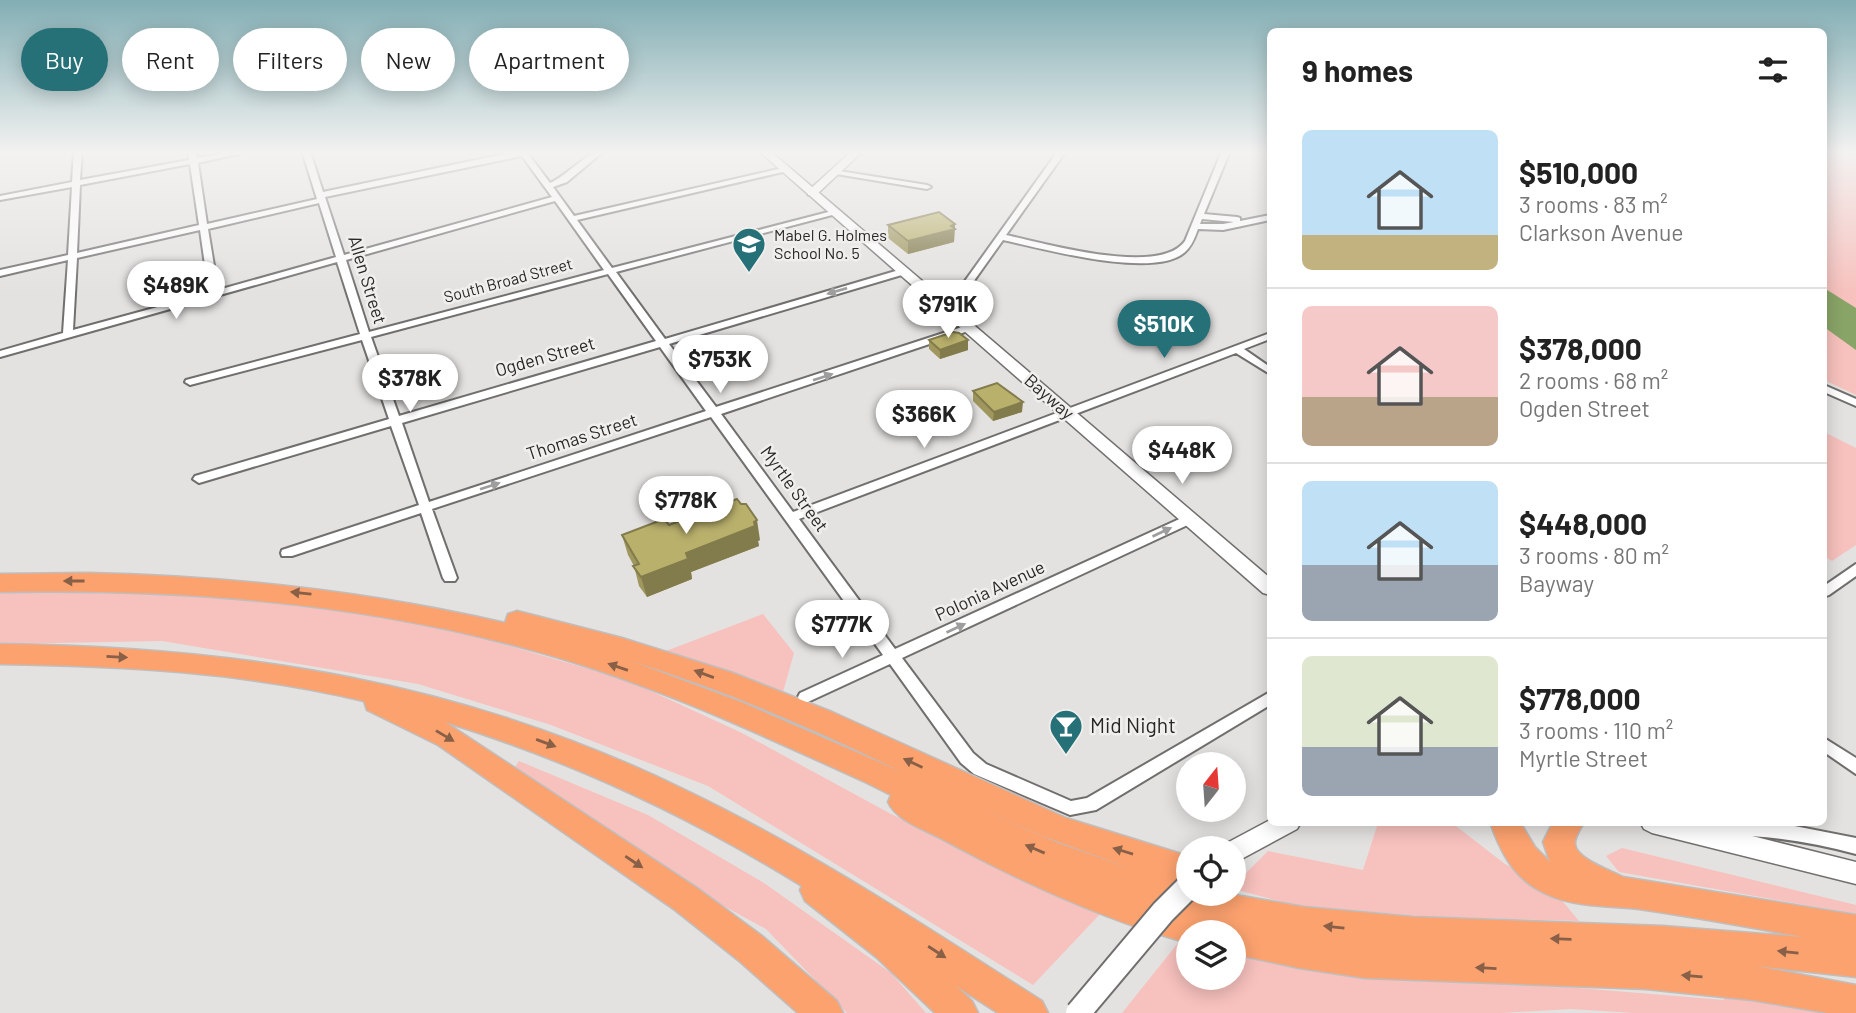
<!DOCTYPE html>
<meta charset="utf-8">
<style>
:root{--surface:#fff;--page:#f6f6f6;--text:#222;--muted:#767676;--line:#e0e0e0;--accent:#267078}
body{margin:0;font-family:Barlow,sans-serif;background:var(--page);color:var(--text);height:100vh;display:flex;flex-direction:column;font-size:26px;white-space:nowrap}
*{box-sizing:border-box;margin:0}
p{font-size:23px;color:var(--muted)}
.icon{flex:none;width:38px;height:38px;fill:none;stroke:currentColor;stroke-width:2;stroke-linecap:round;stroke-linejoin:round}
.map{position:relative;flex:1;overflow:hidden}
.sheet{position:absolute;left:1267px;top:28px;width:560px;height:798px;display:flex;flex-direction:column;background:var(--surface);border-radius:10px;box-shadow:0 4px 18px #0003}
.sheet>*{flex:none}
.hud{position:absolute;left:21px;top:28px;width:665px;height:63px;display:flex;gap:14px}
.needle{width:46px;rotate:17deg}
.tools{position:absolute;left:1176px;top:752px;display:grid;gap:14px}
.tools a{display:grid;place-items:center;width:70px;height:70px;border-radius:50%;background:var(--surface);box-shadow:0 4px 18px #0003;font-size:35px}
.price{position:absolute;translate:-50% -60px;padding:0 16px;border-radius:24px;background:#fff;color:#222;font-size:23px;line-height:46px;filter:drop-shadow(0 2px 4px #0008)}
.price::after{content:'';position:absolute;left:50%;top:42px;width:21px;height:16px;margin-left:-10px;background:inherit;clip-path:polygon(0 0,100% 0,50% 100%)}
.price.selected{background:var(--accent);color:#fff}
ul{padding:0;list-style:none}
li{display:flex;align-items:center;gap:21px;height:175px;padding:0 35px}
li+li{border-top:2px solid var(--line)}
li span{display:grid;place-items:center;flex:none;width:196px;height:140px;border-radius:10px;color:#555}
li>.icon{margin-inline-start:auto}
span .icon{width:84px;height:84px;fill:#fffc;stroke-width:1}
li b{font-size:30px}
h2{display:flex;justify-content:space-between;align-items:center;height:84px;padding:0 35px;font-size:30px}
.pill{padding:0 24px;border-radius:32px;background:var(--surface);box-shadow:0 4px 18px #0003;font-size:24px;line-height:63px}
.pill.selected{background:var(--accent);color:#fff}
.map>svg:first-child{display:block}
.green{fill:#f7c1bd}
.water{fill:#89a467}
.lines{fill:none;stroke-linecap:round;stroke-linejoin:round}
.minor-casing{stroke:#716f6d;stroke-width:4}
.tertiary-casing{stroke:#716f6d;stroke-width:3}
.secondary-casing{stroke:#716f6d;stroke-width:3}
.motorway-casing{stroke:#bfbebe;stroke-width:3}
.minor{fill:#fff;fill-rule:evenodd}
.tertiary{fill:#fff;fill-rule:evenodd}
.secondary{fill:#fff;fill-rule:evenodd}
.motorway{fill:#fca26f;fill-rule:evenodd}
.secondary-bridge-casing{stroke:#716f6d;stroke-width:28;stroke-linecap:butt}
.secondary-bridge{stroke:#fff;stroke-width:24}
.wall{fill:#9f975d}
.shaded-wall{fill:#827b4c}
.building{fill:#b9b06c;stroke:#827b4c;stroke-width:2}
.oneway{fill:#9f9e9e}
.oneway2{fill:#885f47}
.labels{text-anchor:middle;stroke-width:5;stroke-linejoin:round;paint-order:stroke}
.far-poi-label{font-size:16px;fill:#292827;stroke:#f1efed;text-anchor:start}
.far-street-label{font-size:16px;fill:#292827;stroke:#f1efed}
.street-label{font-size:18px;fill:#292827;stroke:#f1efed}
.near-poi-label{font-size:21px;fill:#292827;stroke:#f1efed;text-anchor:start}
</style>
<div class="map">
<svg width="1856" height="1013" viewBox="0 0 1856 1013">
<rect width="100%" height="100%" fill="#e4e2e0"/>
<path class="green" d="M1824 151H1856V395L1824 380Z
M1824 432 1856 448V545L1832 561 1824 556Z
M0 593H167L315 602 461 632 627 680 742 733 891 814 1101 913 1033 985 708 786 551 725 418 684 162 641 0 644Z
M763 614 794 653 783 692 666 651Z
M519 761 648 815 764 883 891 973 926 1013H847L766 929 709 898 515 767Z
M1378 823H1452L1505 864 1549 885 1579 921 1431 917 1293 905 1234 889V885L1268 851 1363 870Z
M1622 848 1856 905V914L1619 872 1606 856Z
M1186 933 1188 978H1234V946L1300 965 1724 1000 1723 993 1830 1013H1634L1571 1009 1501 1013H1122Z"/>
<path class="water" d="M1824 288 1856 308V350L1824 327Z"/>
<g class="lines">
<defs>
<path id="minor" d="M74 151H82L80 180 189 160 188 151H196L197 158 235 151H251L198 163 207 224 317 199 302 151H310L323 192 518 151H526L550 183C567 176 587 151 604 151L567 182 553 187 574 216 787 167V171L577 220 612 268 836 210V214L616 272 665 339 899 270H905V274L669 344 716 407 965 326H971V330L721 414 793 512 1270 333V339L1244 349 1270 367V374L1236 353 799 519 895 649 1186 516H1194L1196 519 1194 522 902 658 973 753 986 764 1071 801 1087 798 1270 692V705L1096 810 1070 815 974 774 961 763 890 664 810 701 805 703 800 701 798 697 800 693 883 655 711 417 432 509 457 578 455 581H445L443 578 421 513 292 556H282L281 553 282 550 419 505 391 426 199 483 193 479 195 476 389 419 362 340 190 385 185 382 186 380 360 334 337 262 0 357V351L63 333 68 260 0 276V270L68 255 72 187 0 200V196L72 182ZM522 156 552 197 344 255 325 197ZM190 164 199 225 77 253 80 185ZM555 201 604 270 369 332 346 260ZM319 203 336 257 218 290 208 229ZM200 230 209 293 73 330 77 258ZM608 274 656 341 399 416 371 337ZM660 347 706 411 429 502 402 423Z
M1058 151H1066L1006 235C1044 243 1160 277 1185 241L1222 151H1230L1204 214 1237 217 1240 218V221L1270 215V220L1223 230 1198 229C1195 237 1192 246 1185 252 1155 280 1040 248 1003 240L951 313H945V309ZM1202 219 1234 222 1223 224H1200Z
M833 170 927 185 931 187 927 189 836 174H833Z
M1824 385 1856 399V406L1824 392Z
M1856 564V576L1829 595 1824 597V586Z
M1824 738 1856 758V774L1824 752Z
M1702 822H1774L1856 838V854C1806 841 1757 833 1705 836L1699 834 1697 829 1699 824Z"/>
<path id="tertiary" d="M852 151H863L816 195H808V191Z"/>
<path id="secondary" d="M759 151H770L1270 578V595L1263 593Z
M1270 820V822H1301L1297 829 1234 863V849H1223L1225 844Z
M1640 822H1697L1856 862V884L1652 833 1644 829Z"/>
<path id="motorway" d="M88 573C231 576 366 591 505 623L508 614 517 611 622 638 733 673 832 712 1066 818 1188 856V894H1230L1304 907 1414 917 1663 926 1803 937C1749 927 1694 917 1639 909 1602 905 1567 908 1535 888 1511 873 1499 848 1490 822H1520L1535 847 1550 862 1543 842 1553 822H1584C1581 828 1574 838 1575 844 1576 859 1612 871 1623 877L1856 915V977L1756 966 1856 985V1013H1828L1752 1000 1646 989 1365 978 1299 968 1234 954V933H1188V943C1101 919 1019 881 940 838 923 829 896 820 888 802L891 795 865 782C753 731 640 678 520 647 349 601 176 589 0 592V574ZM631 661C725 690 814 729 902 772L741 702ZM974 807 1045 837 1135 870 1058 843Z
M0 644C242 647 464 682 683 789 809 849 925 926 1042 1001L1048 1013H998L956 986 972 1001 978 1013H935L876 957 805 901 800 890 802 886C689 816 571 761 445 722L697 888 762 936 837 1001 843 1013H798L738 960 675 910 438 745 367 710 364 701C244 672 122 666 0 664Z"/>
</defs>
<use href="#minor" class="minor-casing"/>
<use href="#tertiary" class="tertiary-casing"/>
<use href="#secondary" class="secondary-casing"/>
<use href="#motorway" class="motorway-casing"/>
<use href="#minor" class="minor"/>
<use href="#tertiary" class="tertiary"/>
<use href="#secondary" class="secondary"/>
<use href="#motorway" class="motorway"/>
<defs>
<path id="secondary-bridge" d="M1078 1013 1163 912 1188 887"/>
</defs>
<use href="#secondary-bridge" class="secondary-bridge-casing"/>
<use href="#secondary-bridge" class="secondary-bridge"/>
</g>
<path class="wall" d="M955 224 954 242 908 254 888 238V225Z
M929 340 968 350 940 359 929 349Z
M973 391 1022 412 993 421 973 401Z
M669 525 760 540 758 541 759 546 691 572 692 579 647 597 639 586 634 566 628 555 622 535Z"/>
<path class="shaded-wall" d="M955 224 954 242 908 254V241Z
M968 340V350L940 359V350Z
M1023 402 1022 412 993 421 994 412Z
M757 520 760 540 758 541 759 546 691 572 692 579 647 597 641 577 686 553Z"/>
<path class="building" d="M939 212 955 224 951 226 955 229 908 241 888 225Z
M953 332 959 333 968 340 940 350 929 340Z
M997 383 1023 402 994 412 973 391Z
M737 499 741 504H746L757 520 754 522 755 526 686 553 688 559 641 577 633 566 639 564 622 535 664 519 669 525Z"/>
<defs><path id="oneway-solid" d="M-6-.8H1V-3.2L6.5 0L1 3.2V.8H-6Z" transform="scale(1.75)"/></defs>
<g class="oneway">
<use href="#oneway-solid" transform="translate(837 291) rotate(164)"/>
<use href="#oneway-solid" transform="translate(823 377) rotate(-18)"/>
<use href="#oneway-solid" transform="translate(490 486) rotate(-18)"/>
<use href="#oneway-solid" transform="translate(1162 532) rotate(-25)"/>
<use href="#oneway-solid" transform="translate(956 628) rotate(-25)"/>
</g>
<g class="oneway2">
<use href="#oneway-solid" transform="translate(74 581) rotate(180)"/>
<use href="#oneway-solid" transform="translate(301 593) rotate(-174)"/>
<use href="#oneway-solid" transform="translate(117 657) rotate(3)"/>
<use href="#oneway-solid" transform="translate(618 667) rotate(-161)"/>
<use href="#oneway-solid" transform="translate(704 674) rotate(-160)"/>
<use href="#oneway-solid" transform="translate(445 736) rotate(31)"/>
<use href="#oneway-solid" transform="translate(546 743) rotate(20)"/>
<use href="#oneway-solid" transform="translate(913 763) rotate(-155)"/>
<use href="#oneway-solid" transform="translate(1035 849) rotate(-157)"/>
<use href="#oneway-solid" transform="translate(1123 851) rotate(-163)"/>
<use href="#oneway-solid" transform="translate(634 862) rotate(34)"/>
<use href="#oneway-solid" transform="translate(1334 927) rotate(-174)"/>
<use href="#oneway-solid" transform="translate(1561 939) rotate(-178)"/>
<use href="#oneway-solid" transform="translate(937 952) rotate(33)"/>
<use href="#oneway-solid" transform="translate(1788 952) rotate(-174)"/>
<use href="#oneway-solid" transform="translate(1486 968) rotate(-177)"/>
<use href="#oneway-solid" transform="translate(1692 976) rotate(-175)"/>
</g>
<linearGradient id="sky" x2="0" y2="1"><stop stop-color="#82aeb4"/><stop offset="0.52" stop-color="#f3f2f1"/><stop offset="1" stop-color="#f3f2f1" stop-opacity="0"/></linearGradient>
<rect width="1856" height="293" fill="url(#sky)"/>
<defs>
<symbol id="school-pin" viewBox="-11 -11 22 30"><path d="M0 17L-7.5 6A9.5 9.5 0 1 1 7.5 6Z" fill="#267078" stroke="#f1efed"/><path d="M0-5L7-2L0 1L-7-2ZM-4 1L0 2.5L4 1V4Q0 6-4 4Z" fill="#fff"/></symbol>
<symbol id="bar-pin" viewBox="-11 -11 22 30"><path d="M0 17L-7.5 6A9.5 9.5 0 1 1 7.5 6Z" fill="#267078" stroke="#f1efed"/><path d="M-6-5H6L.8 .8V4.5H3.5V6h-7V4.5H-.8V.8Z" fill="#fff"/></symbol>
</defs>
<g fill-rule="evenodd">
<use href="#school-pin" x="730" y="225" width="38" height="52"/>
<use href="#bar-pin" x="1047" y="707" width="38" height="52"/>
</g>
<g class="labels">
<g class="far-poi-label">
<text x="774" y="241">Mabel G. Holmes<tspan x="774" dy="18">School No. 5</tspan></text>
</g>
<g class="far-street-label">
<text transform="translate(508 280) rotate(-15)" y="6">South Broad Street</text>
</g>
<g class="street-label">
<text transform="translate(367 280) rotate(73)" y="6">Allen Street</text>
<text transform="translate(545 357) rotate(-16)" y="6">Ogden Street</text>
<text transform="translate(1049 397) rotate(41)" y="6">Bayway</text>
<text transform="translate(582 437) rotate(-18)" y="6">Thomas Street</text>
<text transform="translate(794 489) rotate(54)" y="6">Myrtle Street</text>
<text transform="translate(990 591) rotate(-25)" y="6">Polonia Avenue</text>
</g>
<g class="near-poi-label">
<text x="1090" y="733">Mid Night</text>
</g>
</g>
</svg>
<div class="tools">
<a><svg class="needle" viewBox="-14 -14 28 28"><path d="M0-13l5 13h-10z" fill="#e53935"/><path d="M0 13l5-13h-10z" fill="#767676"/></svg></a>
<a><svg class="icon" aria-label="locate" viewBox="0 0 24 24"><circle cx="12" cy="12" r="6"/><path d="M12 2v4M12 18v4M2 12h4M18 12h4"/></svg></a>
<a><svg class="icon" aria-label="layers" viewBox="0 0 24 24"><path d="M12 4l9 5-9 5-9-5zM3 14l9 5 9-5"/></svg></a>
</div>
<b class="price" style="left:176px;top:321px">$489K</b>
<b class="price" style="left:948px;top:340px">$791K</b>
<b class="price selected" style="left:1164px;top:360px">$510K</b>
<b class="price" style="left:720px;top:395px">$753K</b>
<b class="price" style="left:410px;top:414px">$378K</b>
<b class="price" style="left:924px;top:450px">$366K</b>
<b class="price" style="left:1182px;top:486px">$448K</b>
<b class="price" style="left:686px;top:536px">$778K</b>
<b class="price" style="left:842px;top:660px">$777K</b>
<div class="hud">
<a class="pill selected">Buy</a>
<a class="pill">Rent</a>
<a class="pill">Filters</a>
<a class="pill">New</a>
<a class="pill">Apartment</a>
</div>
<section class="sheet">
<h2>9 homes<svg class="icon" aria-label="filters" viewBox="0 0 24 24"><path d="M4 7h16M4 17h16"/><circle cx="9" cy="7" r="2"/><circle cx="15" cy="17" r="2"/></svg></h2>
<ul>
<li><span style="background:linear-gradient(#bfe0f5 75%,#c2b280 0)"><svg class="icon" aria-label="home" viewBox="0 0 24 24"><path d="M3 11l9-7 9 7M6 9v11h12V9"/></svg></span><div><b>$510,000</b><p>3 rooms · 83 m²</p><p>Clarkson Avenue</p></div></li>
<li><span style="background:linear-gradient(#f6c9c9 65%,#b9a48a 0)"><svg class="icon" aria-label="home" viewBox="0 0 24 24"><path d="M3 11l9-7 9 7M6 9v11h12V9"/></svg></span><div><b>$378,000</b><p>2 rooms · 68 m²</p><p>Ogden Street</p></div></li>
<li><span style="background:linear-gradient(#bfe0f5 60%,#9aa5b1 0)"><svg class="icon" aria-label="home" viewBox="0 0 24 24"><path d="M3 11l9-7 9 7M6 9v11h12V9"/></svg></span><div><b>$448,000</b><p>3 rooms · 80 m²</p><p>Bayway</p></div></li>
<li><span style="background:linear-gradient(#dfe7d0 65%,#9aa5b1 0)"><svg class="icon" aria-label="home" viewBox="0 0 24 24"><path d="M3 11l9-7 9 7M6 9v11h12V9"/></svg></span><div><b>$778,000</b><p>3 rooms · 110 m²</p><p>Myrtle Street</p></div></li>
</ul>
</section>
</div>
